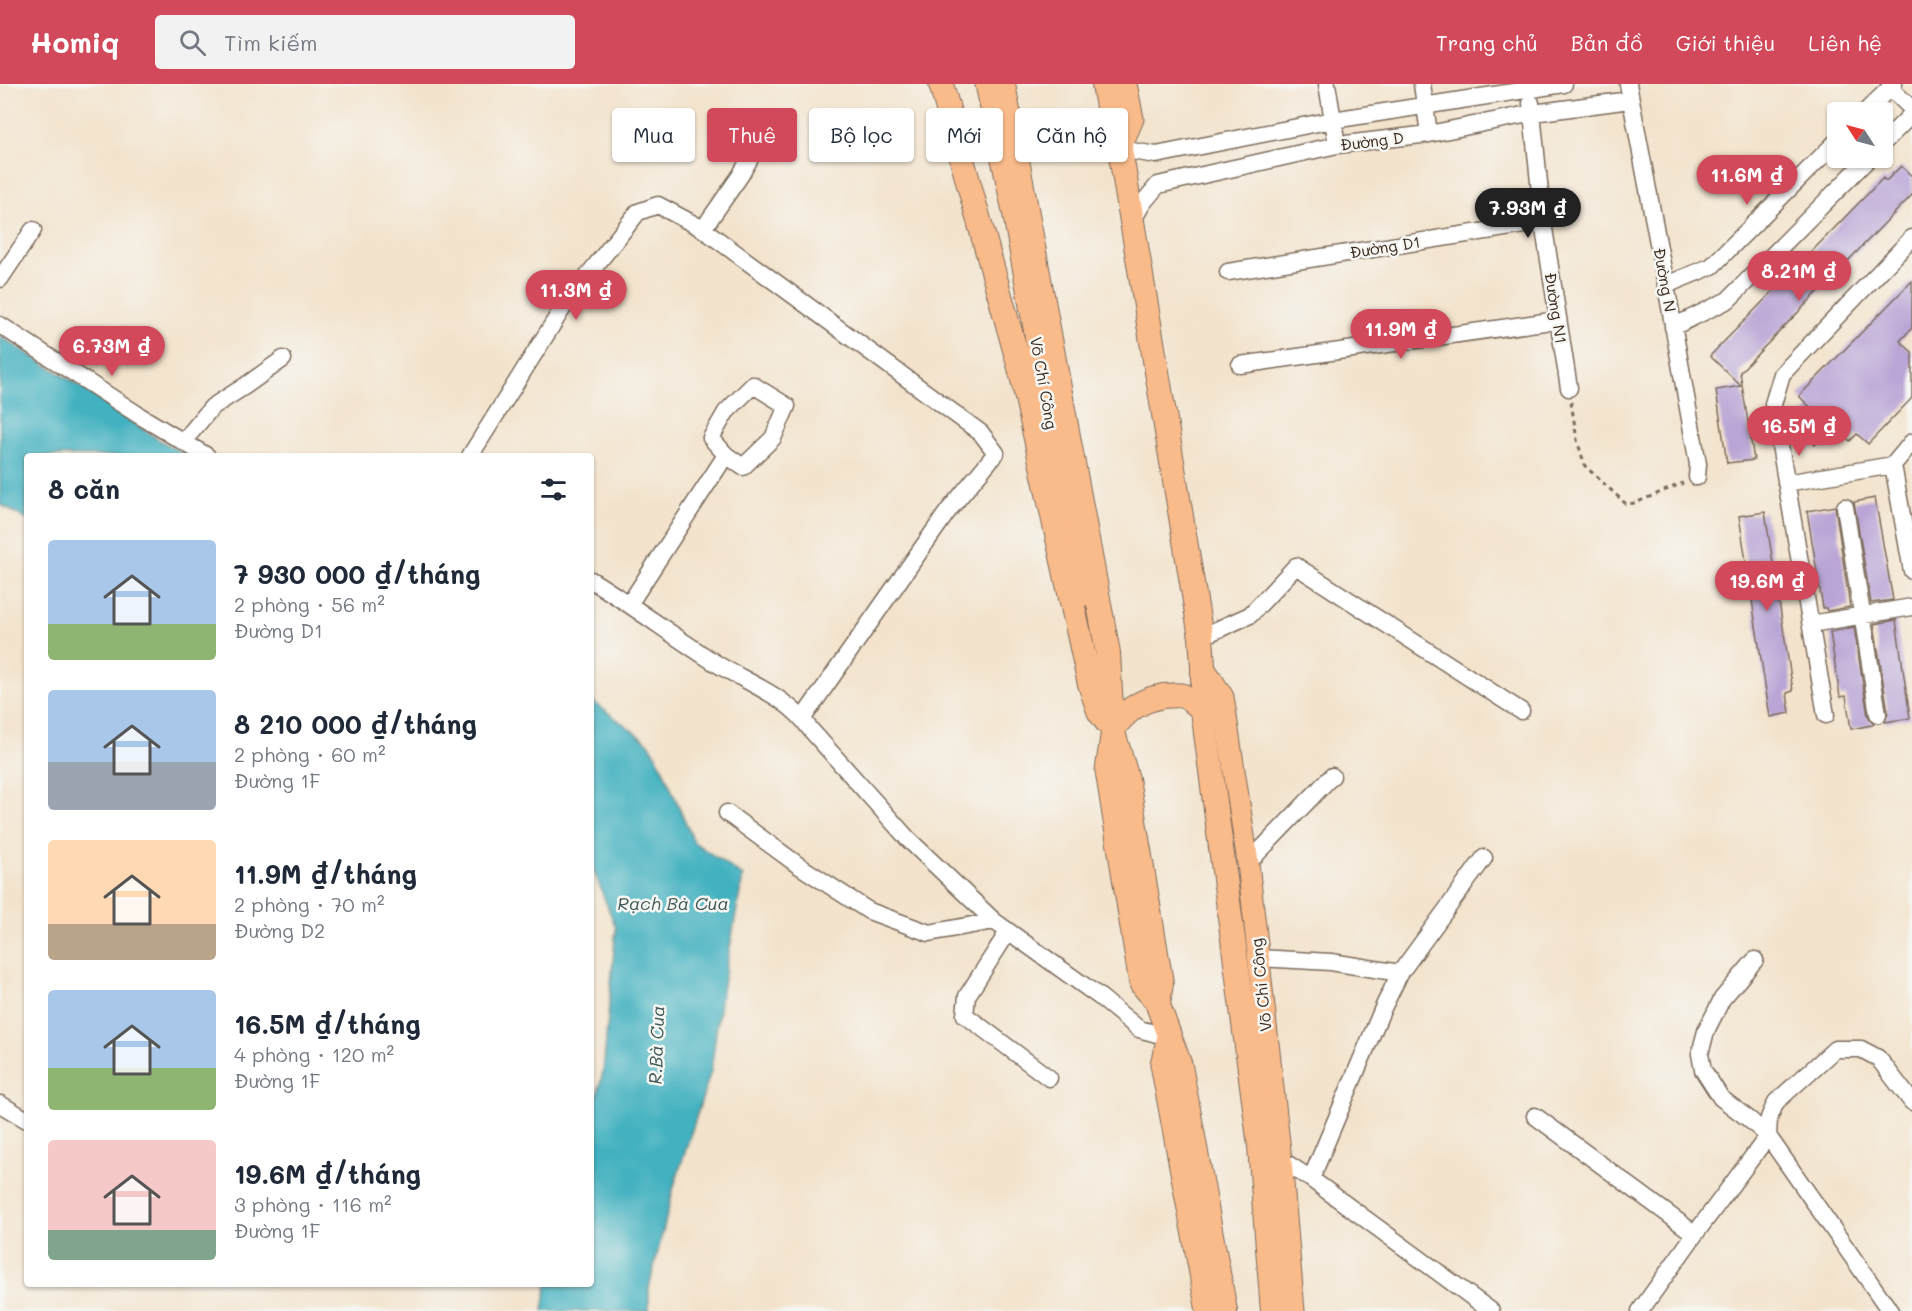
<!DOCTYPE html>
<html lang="vi">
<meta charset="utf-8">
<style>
:root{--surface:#fff;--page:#f2f2f3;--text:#1f2937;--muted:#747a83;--accent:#d1495b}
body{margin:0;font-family:Mali,sans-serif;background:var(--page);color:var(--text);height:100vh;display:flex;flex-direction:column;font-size:22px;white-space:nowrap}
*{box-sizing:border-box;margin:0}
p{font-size:20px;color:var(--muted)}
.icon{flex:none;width:33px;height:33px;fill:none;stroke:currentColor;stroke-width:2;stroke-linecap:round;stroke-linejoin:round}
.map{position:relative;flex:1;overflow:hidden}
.drawer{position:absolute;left:24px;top:369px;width:570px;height:834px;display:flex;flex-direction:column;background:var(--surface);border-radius:6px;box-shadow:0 2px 4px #0004}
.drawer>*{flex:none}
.hud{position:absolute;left:612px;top:24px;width:570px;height:54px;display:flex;gap:12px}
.needle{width:39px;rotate:306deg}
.tools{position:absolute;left:1827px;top:18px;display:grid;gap:12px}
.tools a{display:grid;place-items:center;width:66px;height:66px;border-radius:6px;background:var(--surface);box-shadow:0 2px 4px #0004;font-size:30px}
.price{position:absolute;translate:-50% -51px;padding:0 14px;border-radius:21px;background:var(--accent);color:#fff;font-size:20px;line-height:39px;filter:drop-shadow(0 2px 3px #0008)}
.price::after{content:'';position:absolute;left:50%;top:36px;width:18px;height:14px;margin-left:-9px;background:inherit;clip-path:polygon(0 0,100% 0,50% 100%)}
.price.current{background:#222;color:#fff}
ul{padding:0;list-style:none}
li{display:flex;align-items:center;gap:18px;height:150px;padding:0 24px}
li span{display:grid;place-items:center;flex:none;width:168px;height:120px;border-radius:6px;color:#555}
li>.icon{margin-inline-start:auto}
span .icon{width:72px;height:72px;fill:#fffc;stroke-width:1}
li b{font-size:26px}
h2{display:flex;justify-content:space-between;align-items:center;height:72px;padding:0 24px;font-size:26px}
.chip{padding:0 21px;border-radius:6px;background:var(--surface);box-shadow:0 2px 4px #0004;font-size:21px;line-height:54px}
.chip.current{background:var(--accent);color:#fff}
header{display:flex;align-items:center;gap:36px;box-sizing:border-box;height:84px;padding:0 30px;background:var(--accent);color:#fff}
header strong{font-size:28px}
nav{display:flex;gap:33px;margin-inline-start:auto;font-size:21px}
.search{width:420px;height:54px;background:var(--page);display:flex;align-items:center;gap:15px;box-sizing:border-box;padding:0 21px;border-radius:6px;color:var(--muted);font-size:22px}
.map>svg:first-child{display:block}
.water{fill:#43b1c0;stroke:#3f6e6f;stroke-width:1.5}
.building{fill:#b9a5d6}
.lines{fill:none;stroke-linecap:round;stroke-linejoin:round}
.minor-casing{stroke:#7b6b5b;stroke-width:19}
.major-casing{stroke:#7b6b5b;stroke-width:23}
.highway-casing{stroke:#7b6b5b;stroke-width:26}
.path{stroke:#7b6b5b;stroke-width:3;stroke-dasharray:4.5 4.5;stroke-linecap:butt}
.minor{stroke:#fff;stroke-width:16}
.major{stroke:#fabb8b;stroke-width:21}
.highway{stroke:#fabb8b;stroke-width:24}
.labels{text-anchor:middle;stroke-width:5;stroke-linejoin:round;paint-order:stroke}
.street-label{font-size:16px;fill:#3b2a1e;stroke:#f6f6f2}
.water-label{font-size:18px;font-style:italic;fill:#3e5957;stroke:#f6f6f2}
</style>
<header>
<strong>Homiq</strong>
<div class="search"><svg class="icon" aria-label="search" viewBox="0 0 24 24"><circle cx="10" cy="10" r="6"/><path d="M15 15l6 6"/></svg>Tìm kiếm</div>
<nav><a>Trang chủ</a><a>Bản đồ</a><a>Giới thiệu</a><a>Liên hệ</a></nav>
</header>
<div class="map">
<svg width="1912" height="1227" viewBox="0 0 1912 1227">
<rect width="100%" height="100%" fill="#f6f6f2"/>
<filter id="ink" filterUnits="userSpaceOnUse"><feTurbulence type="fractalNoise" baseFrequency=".0167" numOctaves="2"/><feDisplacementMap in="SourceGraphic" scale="12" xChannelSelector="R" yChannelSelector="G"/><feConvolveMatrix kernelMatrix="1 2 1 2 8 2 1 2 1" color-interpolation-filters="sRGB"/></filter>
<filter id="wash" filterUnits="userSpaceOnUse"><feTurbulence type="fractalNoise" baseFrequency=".008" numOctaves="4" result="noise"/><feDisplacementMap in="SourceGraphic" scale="24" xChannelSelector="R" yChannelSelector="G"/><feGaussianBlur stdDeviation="1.35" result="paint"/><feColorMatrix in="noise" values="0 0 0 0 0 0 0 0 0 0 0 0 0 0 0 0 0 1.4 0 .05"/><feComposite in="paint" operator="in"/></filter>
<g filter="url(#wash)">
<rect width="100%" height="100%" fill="#f3e3cc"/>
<path class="water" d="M0 252 77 300 161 357 189 372H27V436L0 420Z
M591 616 649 659 659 676 694 758 743 792 720 917 711 987 674 1102 649 1204V1227H543L547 1200H591V1034L603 988 616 844 591 780Z"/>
<g id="blocks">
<path class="building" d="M1901 82 1912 92V111L1740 288 1754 376 1727 379 1716 306 1741 302 1710 272 1883 94 1886 97Z
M1912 197V244L1900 257 1912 268V314L1868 360 1857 350 1850 357 1837 344 1825 358 1821 354 1815 361 1801 347 1807 340 1800 334 1810 323 1799 312Z
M1875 414 1893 516 1871 519 1854 418Z
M1835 422 1850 523 1827 527 1826 524H1823L1807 427Z
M1765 428 1793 607 1787 609 1790 629 1770 633 1739 432Z
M1896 536 1910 634 1885 638 1888 628 1874 540Z
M1854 543 1868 632 1874 640 1872 641 1851 645 1846 612 1840 613 1830 548Z"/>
</g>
</g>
<g filter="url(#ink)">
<use href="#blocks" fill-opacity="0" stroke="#7b6b5b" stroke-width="1.5"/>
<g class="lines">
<defs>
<path id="minor" d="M1327 0 1337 61
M1422 0 1429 50
M1628 0 1666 201 1698 380 1697 393
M1890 4 1912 25
M1531 19 1543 138 1569 304
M1865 28 1894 0
M1882 60 1912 30
M1120 65 1156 71 1333 36 1564 0
M1133 136 1142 120 1158 101 1337 61 1429 50 1533 29 1630 16
M703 145 740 92 770 39
M1228 188 1543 138
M0 195 33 146
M1666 201 1712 182 1838 56
M0 241 140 332 207 372
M1673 243 1728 216 1869 74
M1240 281 1558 236
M753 301 787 322 773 354 743 383 726 371 711 354 726 328Z
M183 358 212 323 245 302 283 275
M470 372 566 219 638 128 658 121 703 145 981 349 996 369 948 427 803 634
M1893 381 1912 487
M1786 399 1893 381 1912 358
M1845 423 1878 630
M591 496C634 522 674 553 717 580 748 599 790 614 810 645L908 755 994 837 1100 913 1139 945 1168 953
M630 519 726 371
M1811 540 1912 523
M1201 553 1250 531 1296 482 1521 627
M1826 631 1773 320 1782 290 1912 154
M727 729 798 781 869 827 929 849 994 837
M1248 779 1332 692
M1008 848 967 912 965 931 1049 994
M1258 874 1331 878 1400 889
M1755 876 1722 915 1706 947 1700 970 1703 986 1721 1014 1750 1036 1768 1052 1890 1227
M0 1020 27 1036
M1535 1032 1695 1150
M1274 1071 1311 1095 1491 1227
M1311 1095 1383 924 1400 889 1484 774
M1640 1227 1695 1150 1768 1052 1769 1034 1776 1018 1835 965H1861L1878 974 1912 1018"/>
<path id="major" d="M986 0 1013 127 1082 512
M1120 65 1133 35 1126 0
M1203 582 1223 613 1248 779 1281 1076 1294 1227
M1112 646 1106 687 1140 900 1158 921
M1168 953 1161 980 1207 1227"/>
<path id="highway" d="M941 0 1022 291 1090 600 1099 627 1107 638
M1003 0 1108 569 1112 645 1127 695 1161 899 1158 921 1180 982 1225 1227
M1104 0 1110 34 1120 65 1201 553 1203 582V626L1260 1062 1273 1227
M1112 645C1128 626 1138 617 1163 612 1169 612 1177 610 1183 612 1190 614 1197 621 1203 626"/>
</defs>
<use href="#minor" class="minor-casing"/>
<use href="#major" class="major-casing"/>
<use href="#highway" class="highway-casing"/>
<path class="path" d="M1571 318 1577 356 1585 382 1626 420 1635 419 1683 399"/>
<use href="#minor" class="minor"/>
<use href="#major" class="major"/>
<use href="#highway" class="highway"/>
</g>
</g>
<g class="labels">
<g class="street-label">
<text transform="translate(1372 57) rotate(-7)" y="6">Đường D</text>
<text transform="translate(1385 163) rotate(-9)" y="6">Đường D1</text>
<text transform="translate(1665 196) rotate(80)" y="6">Đường N</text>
<text transform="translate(1556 224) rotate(81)" y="6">Đường N1</text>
<text transform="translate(1044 299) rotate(80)" y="6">Võ Chí Công</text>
<text transform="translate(1261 901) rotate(-96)" y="6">Võ Chí Công</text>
</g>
<g class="water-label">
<text x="673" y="826">Rạch Bà Cua</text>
<text transform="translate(657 961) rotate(-88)" y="6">R.Bà Cua</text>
</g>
</g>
</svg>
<div class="tools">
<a><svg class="needle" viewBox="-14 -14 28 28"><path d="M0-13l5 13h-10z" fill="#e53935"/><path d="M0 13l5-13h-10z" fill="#747a83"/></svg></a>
</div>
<b class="price" style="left:1747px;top:122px">11.6M ₫</b>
<b class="price current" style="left:1528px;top:155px">7.93M ₫</b>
<b class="price" style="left:1799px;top:218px">8.21M ₫</b>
<b class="price" style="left:576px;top:237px">11.3M ₫</b>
<b class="price" style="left:1401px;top:276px">11.9M ₫</b>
<b class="price" style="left:112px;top:293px">6.73M ₫</b>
<b class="price" style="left:1799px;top:373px">16.5M ₫</b>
<b class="price" style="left:1767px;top:528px">19.6M ₫</b>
<div class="hud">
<a class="chip">Mua</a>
<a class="chip current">Thuê</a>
<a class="chip">Bộ lọc</a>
<a class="chip">Mới</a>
<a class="chip">Căn hộ</a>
</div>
<section class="drawer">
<h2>8 căn<svg class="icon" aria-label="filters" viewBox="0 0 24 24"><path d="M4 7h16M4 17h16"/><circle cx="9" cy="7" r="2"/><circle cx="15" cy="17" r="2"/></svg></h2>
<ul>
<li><span style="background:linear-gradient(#a9c7e8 70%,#8fb573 0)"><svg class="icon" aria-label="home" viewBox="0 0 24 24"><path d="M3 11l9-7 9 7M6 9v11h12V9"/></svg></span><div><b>7 930 000 ₫/tháng</b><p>2 phòng · 56 m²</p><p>Đường D1</p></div></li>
<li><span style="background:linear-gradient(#a9c7e8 60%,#9aa5b1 0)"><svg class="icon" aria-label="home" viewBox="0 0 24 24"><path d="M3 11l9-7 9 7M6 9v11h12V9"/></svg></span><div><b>8 210 000 ₫/tháng</b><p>2 phòng · 60 m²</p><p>Đường 1F</p></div></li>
<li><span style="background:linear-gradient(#ffd9b3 70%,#b9a48a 0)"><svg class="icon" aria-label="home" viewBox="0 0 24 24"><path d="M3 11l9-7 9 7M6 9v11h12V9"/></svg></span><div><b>11.9M ₫/tháng</b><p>2 phòng · 70 m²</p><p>Đường D2</p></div></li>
<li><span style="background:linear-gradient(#a9c7e8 65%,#8fb573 0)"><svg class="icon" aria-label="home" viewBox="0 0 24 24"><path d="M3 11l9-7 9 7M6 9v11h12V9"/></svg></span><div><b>16.5M ₫/tháng</b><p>4 phòng · 120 m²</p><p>Đường 1F</p></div></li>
<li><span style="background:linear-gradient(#f6c9c9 75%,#7fa58c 0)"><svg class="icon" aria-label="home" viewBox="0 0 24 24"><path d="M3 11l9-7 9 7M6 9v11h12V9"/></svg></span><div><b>19.6M ₫/tháng</b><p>3 phòng · 116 m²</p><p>Đường 1F</p></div></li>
</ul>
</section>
</div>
